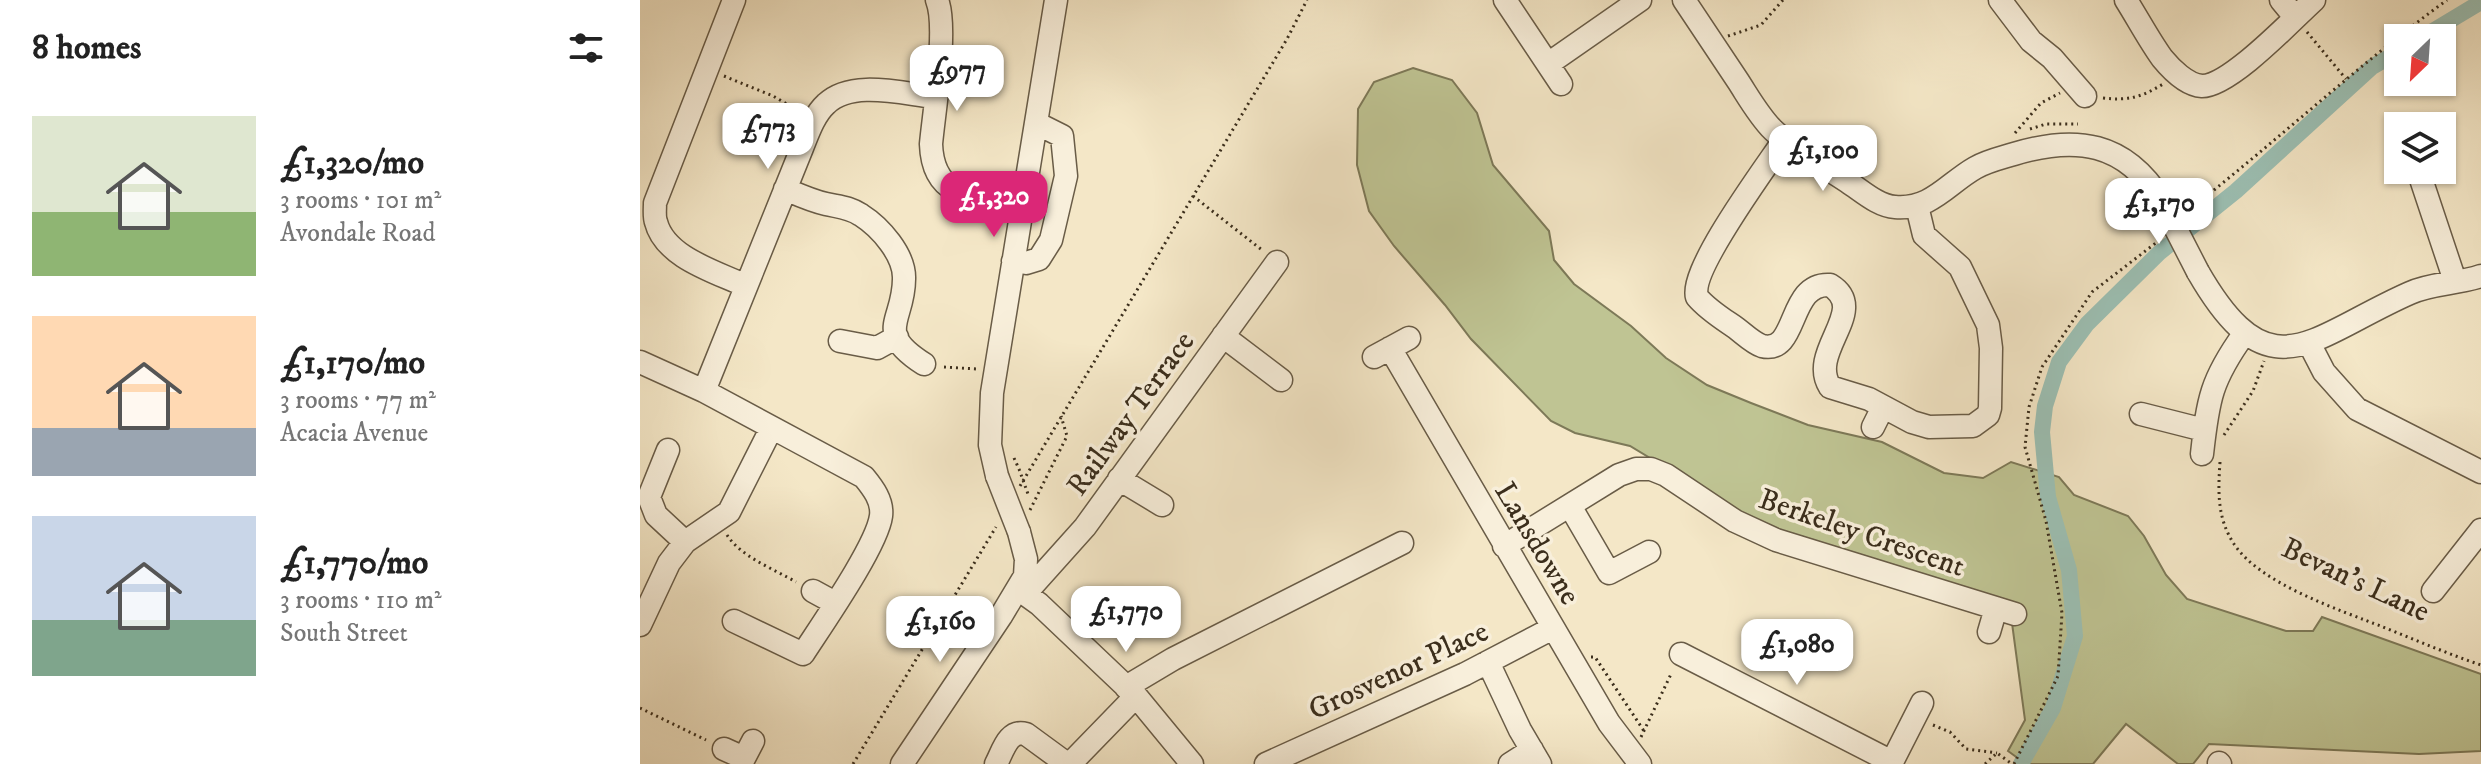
<!DOCTYPE html>
<meta charset="utf-8">
<style>
:root{--surface:#fff;--page:#f6f6f6;--text:#222;--muted:#767676;--accent:#db2777}
body{margin:0;font-family:"IM FELL DW Pica",serif;background:var(--page);color:var(--text);height:100vh;display:flex;flex-direction:column;font-size:30px;white-space:nowrap}
*{box-sizing:border-box;margin:0}
p{font-size:26px;color:var(--muted)}
.icon{flex:none;width:44px;height:44px;fill:none;stroke:currentColor;stroke-width:2;stroke-linecap:round;stroke-linejoin:round}
.map{position:relative;flex:1;overflow:hidden}
.panel{display:flex;flex-direction:column;background:var(--surface);width:640px}
.panel>*{flex:none}
.needle{width:52px;rotate:205deg}
.fabs{position:absolute;left:1744px;top:24px;display:grid;gap:16px}
.fabs a{display:grid;place-items:center;width:72px;height:72px;border-radius:0px;background:var(--surface);box-shadow:0 2px 6px #0004;font-size:40px}
.price{position:absolute;translate:-50% -68px;padding:0 18px;border-radius:16px;background:#fff;color:#222;font-size:26px;line-height:52px;filter:drop-shadow(0 2px 4px #0008)}
.price::after{content:'';position:absolute;left:50%;top:48px;width:24px;height:18px;margin-left:-12px;background:inherit;clip-path:polygon(0 0,100% 0,50% 100%)}
.price.active{background:var(--accent);color:#fff}
ul{padding:0;list-style:none}
li{display:flex;align-items:center;gap:24px;height:200px;padding:0 32px}
li span{display:grid;place-items:center;flex:none;width:224px;height:160px;border-radius:0px;color:#555}
li>.icon{margin-inline-start:auto}
span .icon{width:96px;height:96px;fill:#fffc;stroke-width:1}
li b{font-size:34px}
h2{display:flex;justify-content:space-between;align-items:center;height:96px;padding:0 32px;font-size:34px}
main{display:flex;flex:1;min-height:0}
.map>svg:first-child{display:block}
.green{fill:#bfc493;stroke:#7d7958;stroke-width:2}
.lines{fill:none;stroke-linecap:round;stroke-linejoin:round}
.canal{stroke:#9cc0b4;stroke-width:16}
.minor-casing{stroke:#695c47;stroke-width:25}
.path{stroke:#3b2e1c;stroke-width:3;stroke-dasharray:2 4;stroke-linecap:butt}
.minor{stroke:#f8efdb;stroke-width:22}
.minor-bridge-casing{stroke:#695c47;stroke-width:25;stroke-linecap:butt}
.path-bridge{stroke:#3b2e1c;stroke-width:3;stroke-dasharray:2 4;stroke-linecap:butt}
.minor-bridge{stroke:#f8efdb;stroke-width:22}
.labels{text-anchor:middle;stroke-width:7;stroke-linejoin:round;paint-order:stroke}
.street-label{font-size:30px;fill:#3b2e1c;stroke:#f8efdb}
</style>
<main>
<section class="panel">
<h2>8 homes<svg class="icon" aria-label="filters" viewBox="0 0 24 24"><path d="M4 7h16M4 17h16"/><circle cx="9" cy="7" r="2"/><circle cx="15" cy="17" r="2"/></svg></h2>
<ul>
<li><span style="background:linear-gradient(#dfe7d0 60%,#8fb573 0)"><svg class="icon" aria-label="home" viewBox="0 0 24 24"><path d="M3 11l9-7 9 7M6 9v11h12V9"/></svg></span><div><b>£1,320/mo</b><p>3 rooms · 101 m²</p><p>Avondale Road</p></div></li>
<li><span style="background:linear-gradient(#ffd9b3 70%,#9aa5b1 0)"><svg class="icon" aria-label="home" viewBox="0 0 24 24"><path d="M3 11l9-7 9 7M6 9v11h12V9"/></svg></span><div><b>£1,170/mo</b><p>3 rooms · 77 m²</p><p>Acacia Avenue</p></div></li>
<li><span style="background:linear-gradient(#c9d6e8 65%,#7fa58c 0)"><svg class="icon" aria-label="home" viewBox="0 0 24 24"><path d="M3 11l9-7 9 7M6 9v11h12V9"/></svg></span><div><b>£1,770/mo</b><p>3 rooms · 110 m²</p><p>South Street</p></div></li>
</ul>
</section>
<div class="map">
<svg width="1841" height="764" viewBox="0 0 1841 764">
<rect width="100%" height="100%" fill="#f4e7c7"/>
<filter id="stains"><feTurbulence type="fractalNoise" baseFrequency=".0025" numOctaves="4"/><feColorMatrix values="0 0 0 0 .2 0 0 0 0 .09 0 0 0 0 .02 0 0 0 .5 -.17"/></filter>
<radialGradient id="worn" r=".72"><stop offset=".6" stop-color="#630" stop-opacity="0"/><stop offset="1" stop-color="#630" stop-opacity=".3"/></radialGradient>
<path class="green" d="M773 68 812 80 837 113 853 165 909 231 914 260 934 284 991 326 1026 358 1067 385 1111 403 1168 425 1242 442 1304 473 1343 478 1371 462 1419 477 1434 495 1488 516 1504 536 1526 575 1547 599 1646 631H1673L1682 617 1841 674V751L1779 754 1569 744 1553 764H1538L1486 724 1453 764H1386L1368 751 1385 720 1372 623 1139 536 990 446 935 433 911 421 831 339 805 305 754 246 729 211 717 165 718 109 734 82Z"/>
<g class="lines">
<path class="canal" d="M1781 38 1841 2
M1381 764 1413 708 1435 636 1429 570 1408 497 1402 432 1405 406 1419 362 1447 324 1519 253 1596 191 1732 67 1758 52"/>
<defs>
<path id="minor" d="M94 0 15 203C15 209 14 217 16 222 25 258 77 272 106 286
M297 0C308 27 294 111 291 144 293 202 338 197 383 202
M865 0 921 84
M1044 0C1062 27 1080 54 1098 81 1109 98 1119 116 1133 130 1155 151 1183 165 1208 182 1222 191 1238 206 1255 207 1291 210 1307 184 1335 168 1347 161 1361 158 1374 154 1436 135 1485 142 1521 200
M1360 0 1391 41 1412 58 1445 96
M1486 0C1498 19 1509 40 1522 58 1531 69 1547 85 1562 86 1590 86 1652 20 1674 0
M1641 0 1655 17
M908 64 1000 0
M1144 140C1126 167 1049 270 1057 297 1068 310 1083 319 1096 328 1104 334 1113 343 1122 346 1159 355 1147 282 1190 285 1231 310 1167 351 1190 387L1229 399 1272 422 1289 427 1333 426 1348 415 1350 408 1351 348 1348 325 1320 267 1284 235 1277 206
M1778 170 1815 281
M145 189C159 195 172 201 186 204 199 207 209 207 221 215 240 227 265 255 264 279 264 322 233 331 284 364
M373 261 386 263 399 259 411 240 426 176 422 136 396 123
M1558 272C1630 397 1670 337 1770 293 1792 283 1818 284 1841 276
M583 336 641 380
M200 341 237 348 257 337
M1669 343 1684 372 1717 409 1841 472
M750 348 969 723 1000 764
M734 357 769 338
M0 362 64 391 224 477C233 488 243 501 241 516 237 546 181 626 163 654L94 621
M64 391 162 148C168 133 174 115 186 104 212 79 263 94 295 97
M1501 414 1564 430
M1233 427 1243 407
M28 450 9 497 16 515 45 542
M1562 454C1568 399 1571 380 1604 334
M357 476 350 445 352 393 416 0
M479 479 522 505
M930 506 969 573 1009 552
M864 546 979 475 996 469H1011L1026 475 1095 521 1136 540 1375 614
M378 589 399 604 496 696 552 764
M173 591 195 603
M1793 591 1841 530
M385 594 445 527 637 262
M0 625 29 563 45 542 89 512 131 429
M1349 632 1356 608
M1041 654 1252 762
M848 662 880 730 900 764
M486 687 533 659 762 543
M84 749 104 758
M1579 763 1580 764
M101 764 113 741
M262 764 361 616 385 576 386 559 379 532
M356 764C363 751 368 729 386 734L427 764
M430 764 496 696
M626 764 825 674 913 628
M870 764 892 750
M1251 764 1282 703"/>
</defs>
<use href="#minor" class="minor-casing"/>
<path class="path" d="M1667 32 1706 79
M1088 36 1121 25 1143 0
M84 76 133 96 157 110
M1463 98C1488 101 1502 97 1523 84
M1390 129 1406 124H1438
M1375 133 1401 103 1420 93
M553 196 622 250
M1542 197 1570 194
M1550 217C1559 209 1565 198 1574 190 1652 127 1726 59 1807 0
M304 367 336 369
M1584 435 1613 391 1624 361
M374 458 379 469
M1580 462C1578 492 1577 518 1594 544 1620 584 1700 610 1743 627 1776 640 1808 654 1841 665
M380 486 647 39 667 0
M390 510 427 436 421 416
M87 535C101 557 134 569 156 582
M951 657H955L1004 731
M0 708 66 740
M1293 725 1310 732 1326 749 1357 753
M1001 737 1032 672
M213 764 356 527
M1345 764 1357 753 1372 764
M1374 764 1418 676 1422 613 1406 521 1385 447 1389 407 1402 367 1452 292 1521 239"/>
<use href="#minor" class="minor"/>
<defs>
<path id="minor-bridge" d="M1521 200 1558 272
M357 476 379 532"/>
</defs>
<use href="#minor-bridge" class="minor-bridge-casing"/>
<path class="path-bridge" d="M379 469 388 494"/>
<use href="#minor-bridge" class="minor-bridge"/>
</g>
<g class="labels">
<g class="street-label">
<text transform="translate(490 413) rotate(-54)" y="10">Railway Terrace</text>
<text transform="translate(1222 532) rotate(19)" y="10">Berkeley Crescent</text>
<text transform="translate(898 543) rotate(59)" y="10">Lansdowne</text>
<text transform="translate(1716 579) rotate(25)" y="10">Bevan's Lane</text>
<text transform="translate(758 670) rotate(-25)" y="10">Grosvenor Place</text>
</g>
</g>
<rect width="100%" height="100%" filter="url(#stains)"/>
<rect width="100%" height="100%" fill="url(#worn)"/>
</svg>
<div class="fabs">
<a><svg class="needle" viewBox="-14 -14 28 28"><path d="M0-13l5 13h-10z" fill="#e53935"/><path d="M0 13l5-13h-10z" fill="#767676"/></svg></a>
<a><svg class="icon" aria-label="layers" viewBox="0 0 24 24"><path d="M12 4l9 5-9 5-9-5zM3 14l9 5 9-5"/></svg></a>
</div>
<b class="price" style="left:317px;top:113px">£977</b>
<b class="price" style="left:128px;top:171px">£773</b>
<b class="price" style="left:1183px;top:193px">£1,100</b>
<b class="price active" style="left:354px;top:239px">£1,320</b>
<b class="price" style="left:1519px;top:246px">£1,170</b>
<b class="price" style="left:486px;top:654px">£1,770</b>
<b class="price" style="left:300px;top:664px">£1,160</b>
<b class="price" style="left:1157px;top:687px">£1,080</b>
</div>
</main>
